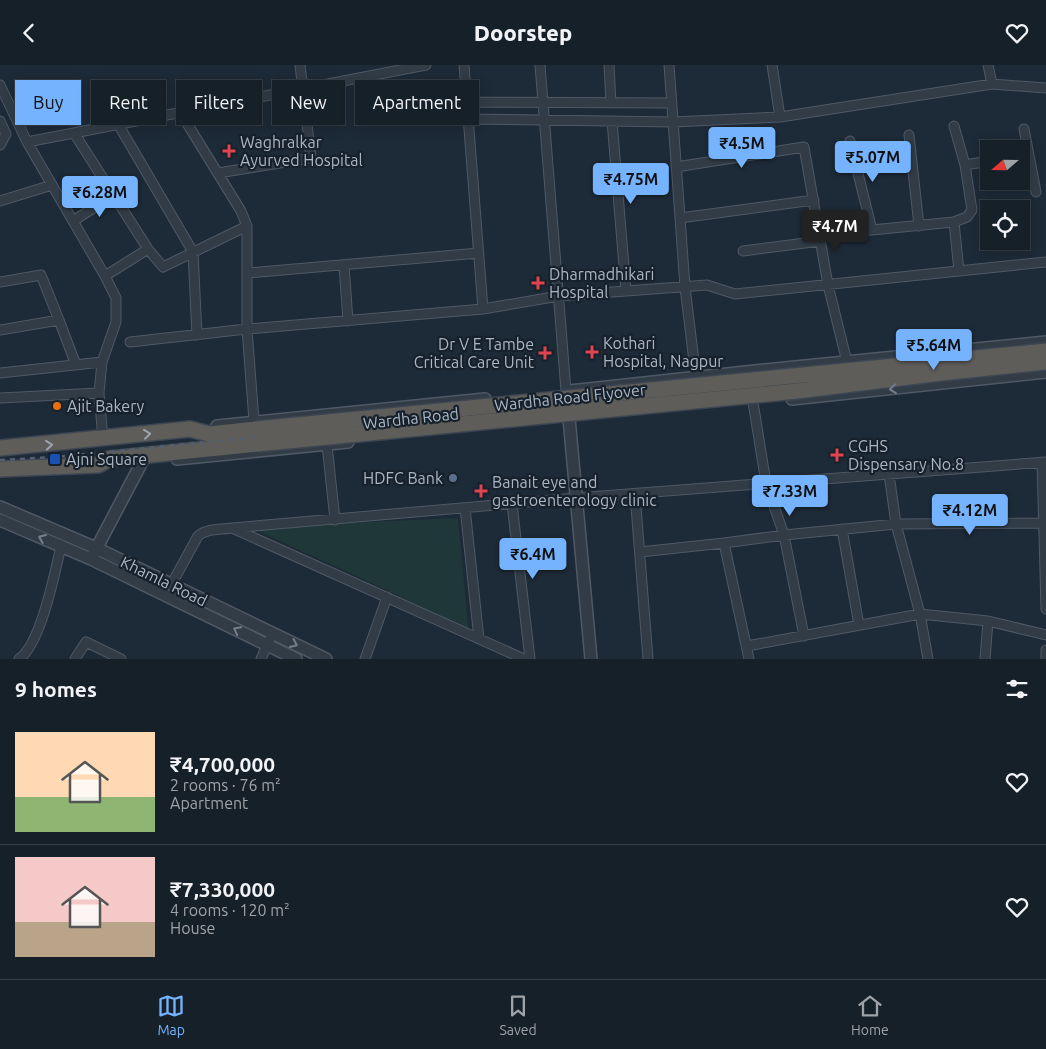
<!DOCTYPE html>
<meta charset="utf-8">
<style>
:root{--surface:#162029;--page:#232d35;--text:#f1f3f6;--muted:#9ea3a8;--line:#353e46;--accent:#75b3ff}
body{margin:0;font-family:Ubuntu,sans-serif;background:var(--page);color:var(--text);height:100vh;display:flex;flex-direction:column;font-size:19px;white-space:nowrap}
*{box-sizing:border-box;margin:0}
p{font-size:16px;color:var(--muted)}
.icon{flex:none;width:28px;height:28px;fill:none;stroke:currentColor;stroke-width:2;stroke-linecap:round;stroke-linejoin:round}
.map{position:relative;height:594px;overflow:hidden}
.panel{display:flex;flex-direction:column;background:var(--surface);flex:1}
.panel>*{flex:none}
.banner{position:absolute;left:15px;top:15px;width:500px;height:45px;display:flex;gap:10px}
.needle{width:32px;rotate:250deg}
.tools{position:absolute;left:980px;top:75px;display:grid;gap:10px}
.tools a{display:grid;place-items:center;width:50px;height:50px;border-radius:0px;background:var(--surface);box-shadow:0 2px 12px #0003,0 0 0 1px var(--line);font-size:25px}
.price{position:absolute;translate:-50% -42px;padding:0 11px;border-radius:5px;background:var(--accent);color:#111;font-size:16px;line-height:32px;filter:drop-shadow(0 1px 2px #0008)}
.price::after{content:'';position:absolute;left:50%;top:30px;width:15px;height:11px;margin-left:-8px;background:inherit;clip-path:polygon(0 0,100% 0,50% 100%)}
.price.selected{background:#222;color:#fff}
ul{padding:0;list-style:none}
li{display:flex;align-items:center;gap:15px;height:125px;padding:0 15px}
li+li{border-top:1px solid var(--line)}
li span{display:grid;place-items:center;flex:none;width:140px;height:100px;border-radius:0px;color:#555}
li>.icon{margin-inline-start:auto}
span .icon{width:60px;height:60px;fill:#fffc;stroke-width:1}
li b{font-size:21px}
h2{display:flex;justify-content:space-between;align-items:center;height:60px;padding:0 15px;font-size:21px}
.tag{padding:0 18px;border-radius:0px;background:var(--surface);box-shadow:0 2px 12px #0003,0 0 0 1px var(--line);font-size:18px;line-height:45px}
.tag.selected{background:var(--accent);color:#111}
header{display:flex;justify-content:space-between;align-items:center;height:65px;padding:0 15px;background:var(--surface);font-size:22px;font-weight:800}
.dock{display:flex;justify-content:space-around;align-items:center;height:70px;border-top:1px solid var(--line);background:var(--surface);font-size:14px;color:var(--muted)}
.dock a{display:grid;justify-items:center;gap:2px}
.dock .selected{color:var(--accent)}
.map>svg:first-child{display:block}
.green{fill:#1f3738}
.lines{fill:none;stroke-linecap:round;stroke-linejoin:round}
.minor-casing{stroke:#4f5966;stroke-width:11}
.tertiary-casing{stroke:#4f5966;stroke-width:14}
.trunk-casing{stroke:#3c4652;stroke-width:18}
.minor{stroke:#313c47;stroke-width:9}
.tertiary{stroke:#313c47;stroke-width:11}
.trunk{stroke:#5e5d5a;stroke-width:15}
.rail{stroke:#52606f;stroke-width:2.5;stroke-dasharray:5 5;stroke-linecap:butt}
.trunk-bridge-casing{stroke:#3c4652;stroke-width:18;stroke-linecap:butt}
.trunk-bridge{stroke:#5e5d5a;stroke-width:15}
.oneway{stroke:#747f8c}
.oneway2{stroke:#9ca4b0}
.health-dot{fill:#e0444e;stroke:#17212c;stroke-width:2}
.food-dot{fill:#e8710a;stroke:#17212c;stroke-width:2}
.transit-dot{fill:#1a4fb4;stroke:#17212c;stroke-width:2}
.service-dot{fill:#5c6f8a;stroke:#17212c;stroke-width:2}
.labels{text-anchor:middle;stroke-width:4.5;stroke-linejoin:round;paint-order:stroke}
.poi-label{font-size:16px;fill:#abb6c5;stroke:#17212c;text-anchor:start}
.street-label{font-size:16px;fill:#abb6c5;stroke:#17212c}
</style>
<header><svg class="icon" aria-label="back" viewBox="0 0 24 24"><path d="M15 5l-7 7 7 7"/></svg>Doorstep<svg class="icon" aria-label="heart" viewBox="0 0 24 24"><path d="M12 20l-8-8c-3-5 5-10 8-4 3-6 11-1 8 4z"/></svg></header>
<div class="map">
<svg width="1046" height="594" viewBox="0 0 1046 594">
<rect width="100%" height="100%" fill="#1d2a37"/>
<path class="green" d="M458 453 469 569 393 528 249 462Z"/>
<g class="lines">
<defs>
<path id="minor" d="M464 0 483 244
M540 0 566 326
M609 0 611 38
M669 0 685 222 696 313
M772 0 780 52
M988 0 992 19
M0 20 27 77 105 211 116 233V257L102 297 0 308
M468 37 672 38
M180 47 241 146 247 161V264L254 356
M468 54 673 57 780 52 992 19 1046 23
M0 56 6 69 0 80
M612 56 626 226
M118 59 193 187 197 270
M1024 64 1036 127
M74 68 148 184 163 202 247 161
M909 70 919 161
M850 76 872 165
M27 77 426 0
M965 100 989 96
M676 102 804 82 828 220 847 297
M218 108 311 93 300 0
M0 136 52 120
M680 153 814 135
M73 156 114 130
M954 157 959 206
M820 170 954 157 967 152 972 145 965 100 954 61
M743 186 821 176
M344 200 348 256
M247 208 479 188
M105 211 148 184
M0 217 41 210 59 255
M0 265 59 255 76 300
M130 277 247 264 483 244 559 231 626 226 707 220 735 229 1046 197
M99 328 103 374
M0 333 99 328 102 297
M753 337 766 418 784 470 804 571
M327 380 335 455
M1042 397 1046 544
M889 409 896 459 920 549 928 594
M635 429 648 594
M512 439 530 594
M465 443 479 574
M232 463 576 433 1046 397
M842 464 859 560
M724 478 749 594
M640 487 724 478 784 470 896 459 1044 458
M171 520 198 471C207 463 221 465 232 463L524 594
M747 581 920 549 988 556 1046 570
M19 594C41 579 55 507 61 481
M75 594 86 577 121 594
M261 594 272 569
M365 594 387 532
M985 594 988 556
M1046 594V585"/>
<path id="tertiary" d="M570 326 755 306 1046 277
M792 334 1046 307
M568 342 591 594
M217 361 485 334
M177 394 348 377
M0 442 96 483 326 594
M0 455 91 494 296 594
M94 488 142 397"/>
<path id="trunk" d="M0 383 190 364 209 369 256 364
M0 404 98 400 109 394 257 379"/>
</defs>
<use href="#minor" class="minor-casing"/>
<use href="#tertiary" class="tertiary-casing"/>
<use href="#trunk" class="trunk-casing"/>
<use href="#minor" class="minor"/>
<use href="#tertiary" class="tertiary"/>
<use href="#trunk" class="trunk"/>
<path class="rail" d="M0 395 55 392 759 323 1046 290"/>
<defs>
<path id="trunk-bridge" d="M256 364 1046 286
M257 379 797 326 950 307 1046 297"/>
</defs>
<use href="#trunk-bridge" class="trunk-bridge-casing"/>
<use href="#trunk-bridge" class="trunk-bridge"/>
</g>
<defs><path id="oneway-chevron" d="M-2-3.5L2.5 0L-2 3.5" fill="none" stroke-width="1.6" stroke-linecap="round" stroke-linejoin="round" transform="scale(1.25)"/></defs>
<g class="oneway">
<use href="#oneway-chevron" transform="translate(893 324) rotate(174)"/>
<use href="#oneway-chevron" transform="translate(42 473) rotate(-157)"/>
<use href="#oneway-chevron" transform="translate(237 565) rotate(-153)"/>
<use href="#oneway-chevron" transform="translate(294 579) rotate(25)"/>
</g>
<g class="oneway2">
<use href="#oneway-chevron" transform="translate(147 369) rotate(-6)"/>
<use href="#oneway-chevron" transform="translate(49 380) rotate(-5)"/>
</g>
<g class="health-dot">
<path d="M226.5 78.5h5v5h5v5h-5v5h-5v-5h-5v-5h5z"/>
<path d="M535.5 210.5h5v5h5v5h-5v5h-5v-5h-5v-5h5z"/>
<path d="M589.5 279.5h5v5h5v5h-5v5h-5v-5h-5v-5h5z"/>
<path d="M542.5 280.5h5v5h5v5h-5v5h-5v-5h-5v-5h5z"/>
<path d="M834.5 382.5h5v5h5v5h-5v5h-5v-5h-5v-5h5z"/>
<path d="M478.5 418.5h5v5h5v5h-5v5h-5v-5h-5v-5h5z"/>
</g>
<circle class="food-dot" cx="57" cy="341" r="5"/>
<rect class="transit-dot" x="49" y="388" width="12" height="12" rx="2.5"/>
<circle class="service-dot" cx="453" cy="413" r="5"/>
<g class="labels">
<g class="poi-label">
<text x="240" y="83">Waghralkar<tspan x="240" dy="18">Ayurved Hospital</tspan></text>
<text x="549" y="215">Dharmadhikari<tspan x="549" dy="18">Hospital</tspan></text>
<text x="603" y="284">Kothari<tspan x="603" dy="18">Hospital, Nagpur</tspan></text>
<text x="534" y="285" text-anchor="end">Dr V E Tambe<tspan x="534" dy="18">Critical Care Unit</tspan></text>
<text x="67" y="347">Ajit Bakery</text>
<text x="848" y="387">CGHS<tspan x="848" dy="18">Dispensary No.8</tspan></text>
<text x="66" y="400">Ajni Square</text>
<text x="443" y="419" text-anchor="end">HDFC Bank</text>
<text x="492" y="423">Banait eye and<tspan x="492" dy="18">gastroenterology clinic</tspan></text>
</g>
<g class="street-label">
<text transform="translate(570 332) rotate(-6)" y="6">Wardha Road Flyover</text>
<text transform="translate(411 353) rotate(-6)" y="6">Wardha Road</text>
<text transform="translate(164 516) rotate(26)" y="6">Khamla Road</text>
</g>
</g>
</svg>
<div class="tools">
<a><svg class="needle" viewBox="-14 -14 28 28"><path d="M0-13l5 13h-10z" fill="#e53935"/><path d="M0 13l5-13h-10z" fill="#9ea3a8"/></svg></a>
<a><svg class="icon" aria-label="locate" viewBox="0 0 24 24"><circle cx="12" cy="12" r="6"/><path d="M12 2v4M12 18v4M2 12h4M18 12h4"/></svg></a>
</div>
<b class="price" style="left:742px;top:104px">₹4.5M</b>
<b class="price" style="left:873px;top:118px">₹5.07M</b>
<b class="price" style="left:631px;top:140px">₹4.75M</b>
<b class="price" style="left:100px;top:153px">₹6.28M</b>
<b class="price selected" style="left:835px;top:187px">₹4.7M</b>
<b class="price" style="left:934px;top:306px">₹5.64M</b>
<b class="price" style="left:790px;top:452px">₹7.33M</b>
<b class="price" style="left:970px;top:471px">₹4.12M</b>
<b class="price" style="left:533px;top:515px">₹6.4M</b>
<div class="banner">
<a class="tag selected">Buy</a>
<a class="tag">Rent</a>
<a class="tag">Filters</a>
<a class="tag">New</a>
<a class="tag">Apartment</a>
</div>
</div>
<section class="panel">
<h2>9 homes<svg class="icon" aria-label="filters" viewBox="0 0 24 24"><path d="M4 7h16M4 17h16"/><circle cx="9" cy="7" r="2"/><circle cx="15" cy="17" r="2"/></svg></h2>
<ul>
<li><span style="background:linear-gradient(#ffd9b3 65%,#8fb573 0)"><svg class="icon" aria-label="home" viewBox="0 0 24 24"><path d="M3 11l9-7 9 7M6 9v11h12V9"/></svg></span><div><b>₹4,700,000</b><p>2 rooms · 76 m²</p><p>Apartment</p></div><svg class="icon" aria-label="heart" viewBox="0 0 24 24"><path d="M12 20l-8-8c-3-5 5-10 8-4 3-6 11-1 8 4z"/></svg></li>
<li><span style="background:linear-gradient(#f6c9c9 65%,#b9a48a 0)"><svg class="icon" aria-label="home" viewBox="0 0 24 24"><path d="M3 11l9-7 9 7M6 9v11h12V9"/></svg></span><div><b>₹7,330,000</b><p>4 rooms · 120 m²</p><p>House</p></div><svg class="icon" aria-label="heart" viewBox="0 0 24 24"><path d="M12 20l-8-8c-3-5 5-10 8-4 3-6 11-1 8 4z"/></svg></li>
</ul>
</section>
<nav class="dock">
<a class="selected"><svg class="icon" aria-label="map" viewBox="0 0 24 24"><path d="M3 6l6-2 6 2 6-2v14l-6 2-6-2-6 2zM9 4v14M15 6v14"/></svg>Map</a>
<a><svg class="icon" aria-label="saved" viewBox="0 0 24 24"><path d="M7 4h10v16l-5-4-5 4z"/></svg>Saved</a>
<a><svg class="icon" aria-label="home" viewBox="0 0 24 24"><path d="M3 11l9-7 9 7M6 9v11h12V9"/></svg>Home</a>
</nav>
